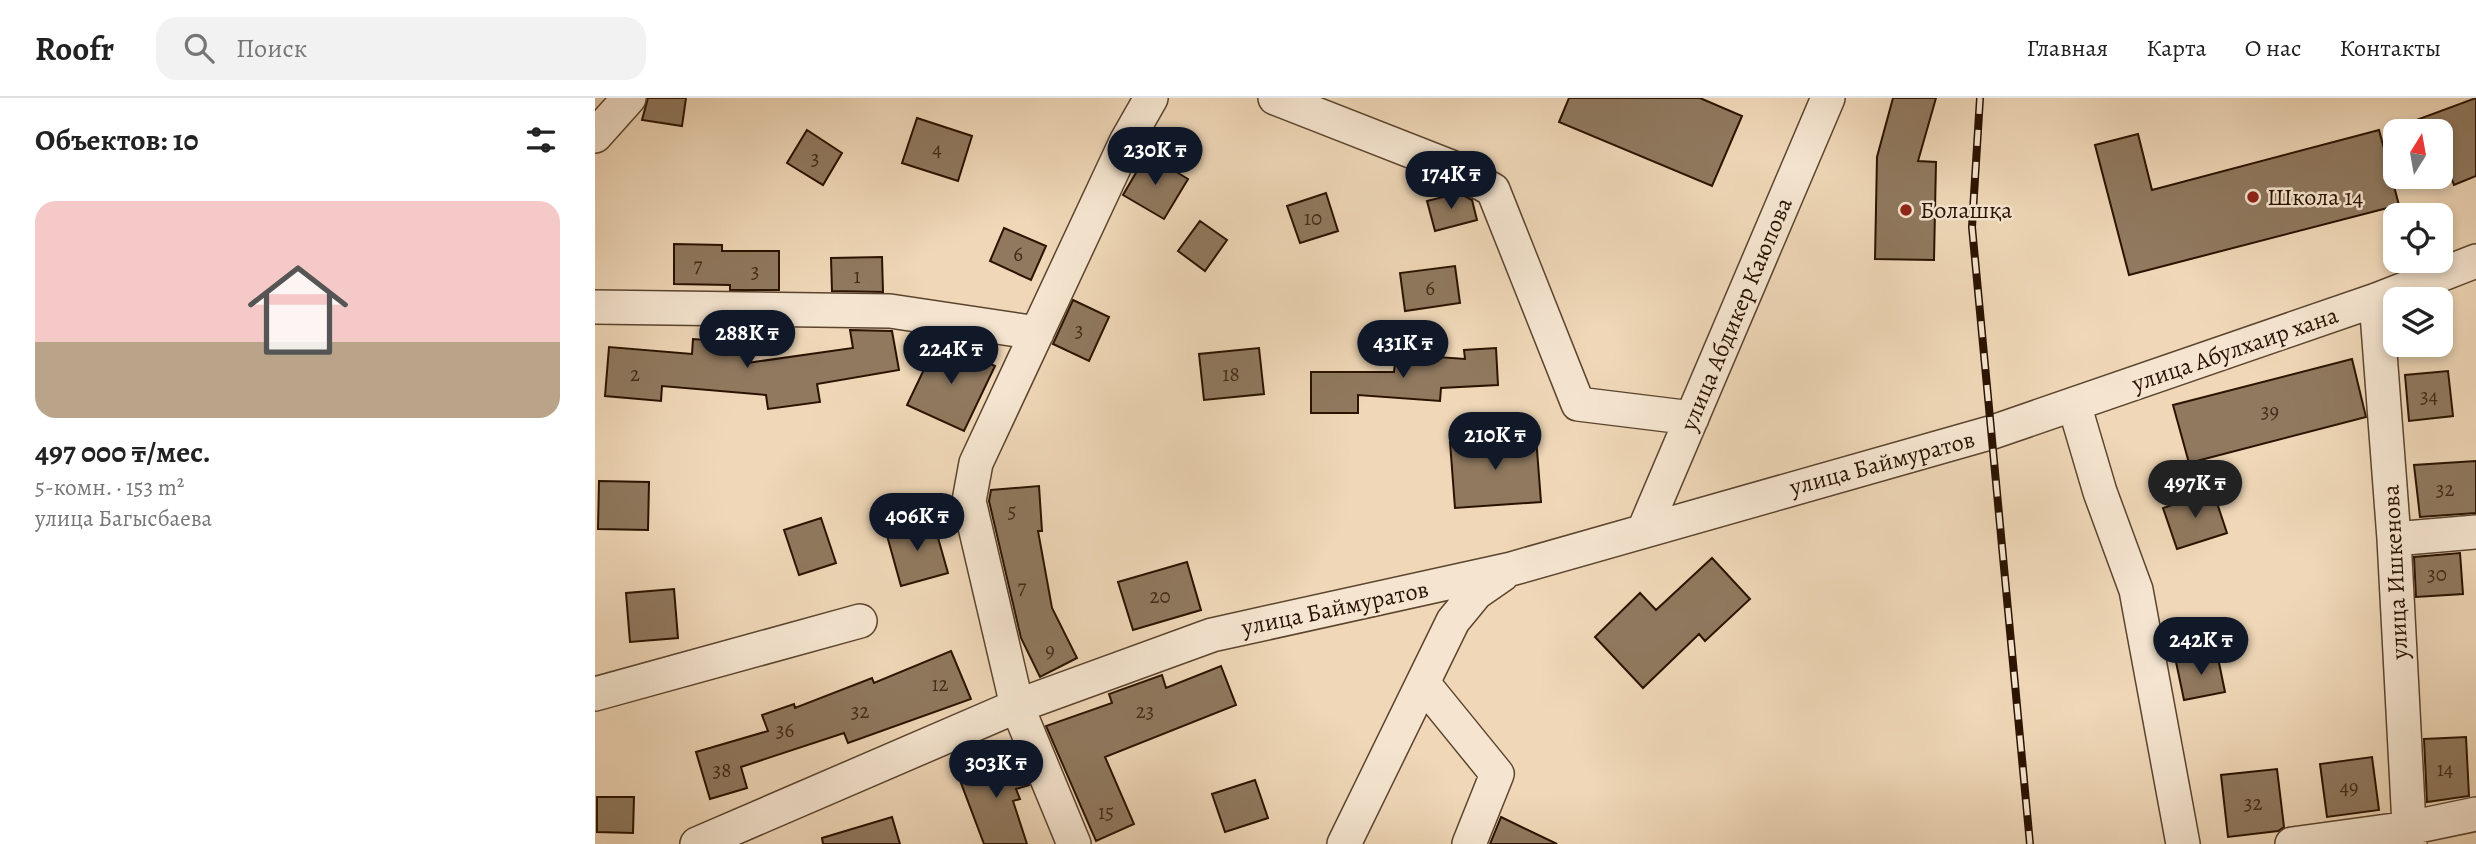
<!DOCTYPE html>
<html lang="ru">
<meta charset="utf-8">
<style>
:root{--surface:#fff;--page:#f2f2f2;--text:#222;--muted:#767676;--line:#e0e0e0;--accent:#111827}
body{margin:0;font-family:Alegreya,serif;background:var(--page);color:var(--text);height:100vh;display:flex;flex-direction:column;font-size:26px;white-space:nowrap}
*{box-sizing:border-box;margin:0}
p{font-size:23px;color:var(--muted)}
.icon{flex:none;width:38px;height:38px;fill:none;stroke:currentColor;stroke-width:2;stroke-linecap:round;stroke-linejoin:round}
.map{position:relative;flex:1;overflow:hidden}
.side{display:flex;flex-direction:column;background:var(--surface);width:595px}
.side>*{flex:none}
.needle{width:46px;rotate:11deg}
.fabs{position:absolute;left:1788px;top:21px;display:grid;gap:14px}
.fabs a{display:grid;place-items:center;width:70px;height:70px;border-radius:14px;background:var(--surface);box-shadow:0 4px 10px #0003;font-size:35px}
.price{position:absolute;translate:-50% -60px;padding:0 16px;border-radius:24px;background:var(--accent);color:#fff;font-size:23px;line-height:46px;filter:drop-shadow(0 2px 4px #0008)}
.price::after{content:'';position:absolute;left:50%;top:42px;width:21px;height:16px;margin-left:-10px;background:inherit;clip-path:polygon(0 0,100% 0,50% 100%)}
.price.on{background:#222;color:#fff}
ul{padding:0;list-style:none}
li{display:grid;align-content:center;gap:14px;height:371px;padding:0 35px}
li+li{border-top:2px solid var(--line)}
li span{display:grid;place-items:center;height:217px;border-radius:21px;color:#555}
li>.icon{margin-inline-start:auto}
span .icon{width:126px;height:126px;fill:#fffc;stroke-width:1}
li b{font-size:30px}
h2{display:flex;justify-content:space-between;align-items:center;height:84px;padding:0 35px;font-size:30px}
header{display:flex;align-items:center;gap:42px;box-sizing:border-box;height:98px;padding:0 35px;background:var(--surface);border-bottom:2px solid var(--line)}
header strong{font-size:33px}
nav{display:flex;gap:38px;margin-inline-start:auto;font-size:24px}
.search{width:490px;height:63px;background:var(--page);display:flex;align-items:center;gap:18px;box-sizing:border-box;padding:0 24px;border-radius:21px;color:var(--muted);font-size:26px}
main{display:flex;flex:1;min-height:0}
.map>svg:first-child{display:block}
.building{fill:#90795f;stroke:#2a1300;stroke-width:2}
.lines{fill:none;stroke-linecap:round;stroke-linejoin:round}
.minor-casing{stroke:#5b442e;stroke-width:36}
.minor{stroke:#f5e5d0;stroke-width:33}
.rail-casing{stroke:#2a1300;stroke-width:8}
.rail{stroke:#f5e5d0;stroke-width:5;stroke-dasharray:16;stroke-linecap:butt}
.poi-dot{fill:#8f2418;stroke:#f5e5d0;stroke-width:2.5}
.labels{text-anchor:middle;stroke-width:5;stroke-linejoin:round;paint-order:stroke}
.number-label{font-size:21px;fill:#442c18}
.poi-label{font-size:24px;fill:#2a1300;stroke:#f5e5d0;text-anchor:start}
.street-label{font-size:24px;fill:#2a1300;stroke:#f5e5d0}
</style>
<header>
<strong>Roofr</strong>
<div class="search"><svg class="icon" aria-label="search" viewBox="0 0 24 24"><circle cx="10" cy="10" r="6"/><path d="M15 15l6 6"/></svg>Поиск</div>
<nav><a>Главная</a><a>Карта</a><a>О нас</a><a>Контакты</a></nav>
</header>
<main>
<section class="side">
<h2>Объектов: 10<svg class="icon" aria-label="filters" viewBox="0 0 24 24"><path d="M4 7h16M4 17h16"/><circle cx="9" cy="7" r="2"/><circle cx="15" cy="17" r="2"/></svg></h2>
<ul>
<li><span style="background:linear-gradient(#f6c9c9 65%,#b9a48a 0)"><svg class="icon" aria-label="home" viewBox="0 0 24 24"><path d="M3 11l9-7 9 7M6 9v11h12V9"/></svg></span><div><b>497 000 ₸/мес.</b><p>5-комн. · 153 m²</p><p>улица Багысбаева</p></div></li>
</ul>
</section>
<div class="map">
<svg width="1881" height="746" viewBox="0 0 1881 746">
<rect width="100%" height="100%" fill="#efd7b7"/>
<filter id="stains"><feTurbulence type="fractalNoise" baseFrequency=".00286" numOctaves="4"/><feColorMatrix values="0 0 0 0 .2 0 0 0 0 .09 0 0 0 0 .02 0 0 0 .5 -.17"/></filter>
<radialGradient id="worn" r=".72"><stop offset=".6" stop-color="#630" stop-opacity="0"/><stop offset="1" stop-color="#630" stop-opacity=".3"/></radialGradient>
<path class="building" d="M53 0H91L87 28 47 22Z
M974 0H1105L1147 18 1117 88 964 24Z
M1298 0H1341L1323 63 1341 64 1339 162 1280 161 1282 59Z
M1881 0V78L1859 87 1846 52V33H1798L1797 31Z
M322 20 377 38 363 83 307 65Z
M212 32 247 55 228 87 192 65Z
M1784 32 1804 107 1534 177 1500 47 1543 36 1557 92Z
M552 56 593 81 569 121 528 97Z
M731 95 743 133 705 145 692 108Z
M864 95 877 102 882 122 840 133 832 103Z
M605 123 632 142 610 173 583 153Z
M409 130 451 148 436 182 395 163Z
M79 146 127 147V153H184V192H135V187L79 186Z
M287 159 288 194 237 193 236 160Z
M860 168 865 205 810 213 805 175Z
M478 202 514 219 494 263 458 246Z
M255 232 297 233 304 272 222 286 225 304 173 311 171 297 67 288 66 303 10 298 14 249 97 256 98 241 154 245 152 265 258 250Z
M343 242 400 268 369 333 312 307Z
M664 250 669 296 609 302 604 256Z
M901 250 903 287 846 290 845 303 763 297V315H716V274H799L801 256 870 261 869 252Z
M1757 261 1771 319 1594 365 1578 307Z
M1853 273 1858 318 1814 323 1810 277Z
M941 339 946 404 860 410 855 344Z
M1881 363V415L1825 419 1819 367Z
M4 383 54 384 53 432 3 431Z
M444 388 447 433H443L457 510 482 560 445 579 426 540 394 403 396 392Z
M1618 393 1632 435 1582 451 1568 410Z
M226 420 241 465 204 477 189 432Z
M338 422 353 475 306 488 291 434Z
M1865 455 1868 496 1821 499 1819 459Z
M1117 460 1155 501 1110 543 1104 536 1048 590 1000 539 1045 495 1061 512Z
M592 464 606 512 538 532 523 484Z
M79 491 83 540 35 544 31 495Z
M356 553 376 601 253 645 249 635 146 669 152 690 115 701 101 654 173 633 167 617 199 606 200 610 277 580 279 585Z
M1622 555 1630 594 1589 602 1581 564Z
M626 568 641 607 510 659 539 726 501 743 451 628 517 605 514 596 567 577 571 590Z
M1871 639 1874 698 1832 704 1829 641Z
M421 655 434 687 421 691 425 701 418 703 432 746H389L363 677Z
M1777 659 1784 712 1732 719 1725 666Z
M1682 671 1689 729 1683 733 1633 739 1626 677Z
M660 682 673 720 630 734 617 696Z
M2 699H39L38 735 2 734Z
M297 719 305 746H228L227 740Z
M906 719 962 746H895Z"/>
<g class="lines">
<defs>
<path id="minor" d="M680 0 859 70 898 92 983 306 1097 320
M0 38 34 0
M1781 202 1799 441 1815 746
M0 209 295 213 442 235
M1479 306 1505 394 1541 492 1588 746
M1049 432 1233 0
M1799 441 1881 434
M828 585 902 676 874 746
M0 596 265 523
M102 746 422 608 617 537 916 471 1398 334 1781 202 1881 163
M479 746 422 608 374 403 381 365 531 44 556 0
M749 746 858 523 881 495 907 477
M1697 746 1814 730 1881 716"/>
</defs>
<use href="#minor" class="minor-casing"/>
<use href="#minor" class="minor"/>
<defs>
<path id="rail" d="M1385 0 1377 129 1435 746"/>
</defs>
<use href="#rail" class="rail-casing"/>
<use href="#rail" class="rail"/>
</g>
<g class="poi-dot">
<circle cx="1658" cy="99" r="7"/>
<circle cx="1311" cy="112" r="7"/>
</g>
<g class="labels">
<g class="number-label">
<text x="342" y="58">4</text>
<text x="220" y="67">3</text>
<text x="718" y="127">10</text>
<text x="423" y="163">6</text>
<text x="103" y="174">7</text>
<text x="160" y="180">3</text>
<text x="262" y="185">1</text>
<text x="835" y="197">6</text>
<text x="484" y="239">3</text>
<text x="40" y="283">2</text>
<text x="636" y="283">18</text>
<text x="1834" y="305">34</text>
<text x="1675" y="320">39</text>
<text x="1850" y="398">32</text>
<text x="417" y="420">5</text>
<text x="1842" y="483">30</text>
<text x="427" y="496">7</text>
<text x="565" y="505">20</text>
<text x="455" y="559">9</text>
<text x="345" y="593">12</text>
<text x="265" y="620">32</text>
<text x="550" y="620">23</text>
<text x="190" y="639">36</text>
<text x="1850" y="678">14</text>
<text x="127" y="679">38</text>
<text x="1754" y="696">49</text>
<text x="1658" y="712">32</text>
<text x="511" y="721">15</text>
</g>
<g class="poi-label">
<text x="1672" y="107">Школа 14</text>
<text x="1325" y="120">Болашқа</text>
</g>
<g class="street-label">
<text transform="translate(1141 216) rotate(-67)" y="8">улица Абдикер Каюпова</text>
<text transform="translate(1640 251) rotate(-19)" y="8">улица Абулхаир хана</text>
<text transform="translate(1287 365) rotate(-15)" y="8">улица Баймуратов</text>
<text transform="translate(1800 474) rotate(-93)" y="8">улица Ишкенова</text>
<text transform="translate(740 510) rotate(-12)" y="8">улица Баймуратов</text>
</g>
</g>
<rect width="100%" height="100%" filter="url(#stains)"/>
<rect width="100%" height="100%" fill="url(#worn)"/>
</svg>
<div class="fabs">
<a><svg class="needle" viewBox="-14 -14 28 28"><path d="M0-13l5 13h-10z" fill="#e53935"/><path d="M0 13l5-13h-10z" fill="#767676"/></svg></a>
<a><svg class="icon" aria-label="locate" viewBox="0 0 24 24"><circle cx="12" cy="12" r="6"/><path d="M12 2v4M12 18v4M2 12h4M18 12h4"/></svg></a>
<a><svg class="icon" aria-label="layers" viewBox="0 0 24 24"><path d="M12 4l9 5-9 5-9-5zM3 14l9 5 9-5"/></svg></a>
</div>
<b class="price" style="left:560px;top:89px">230K ₸</b>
<b class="price" style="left:856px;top:113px">174K ₸</b>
<b class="price" style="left:152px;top:272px">288K ₸</b>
<b class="price" style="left:808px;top:282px">431K ₸</b>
<b class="price" style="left:356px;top:288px">224K ₸</b>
<b class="price" style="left:900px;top:374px">210K ₸</b>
<b class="price on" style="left:1600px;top:422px">497K ₸</b>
<b class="price" style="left:322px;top:455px">406K ₸</b>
<b class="price" style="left:1606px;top:579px">242K ₸</b>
<b class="price" style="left:401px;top:702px">303K ₸</b>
</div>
</main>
